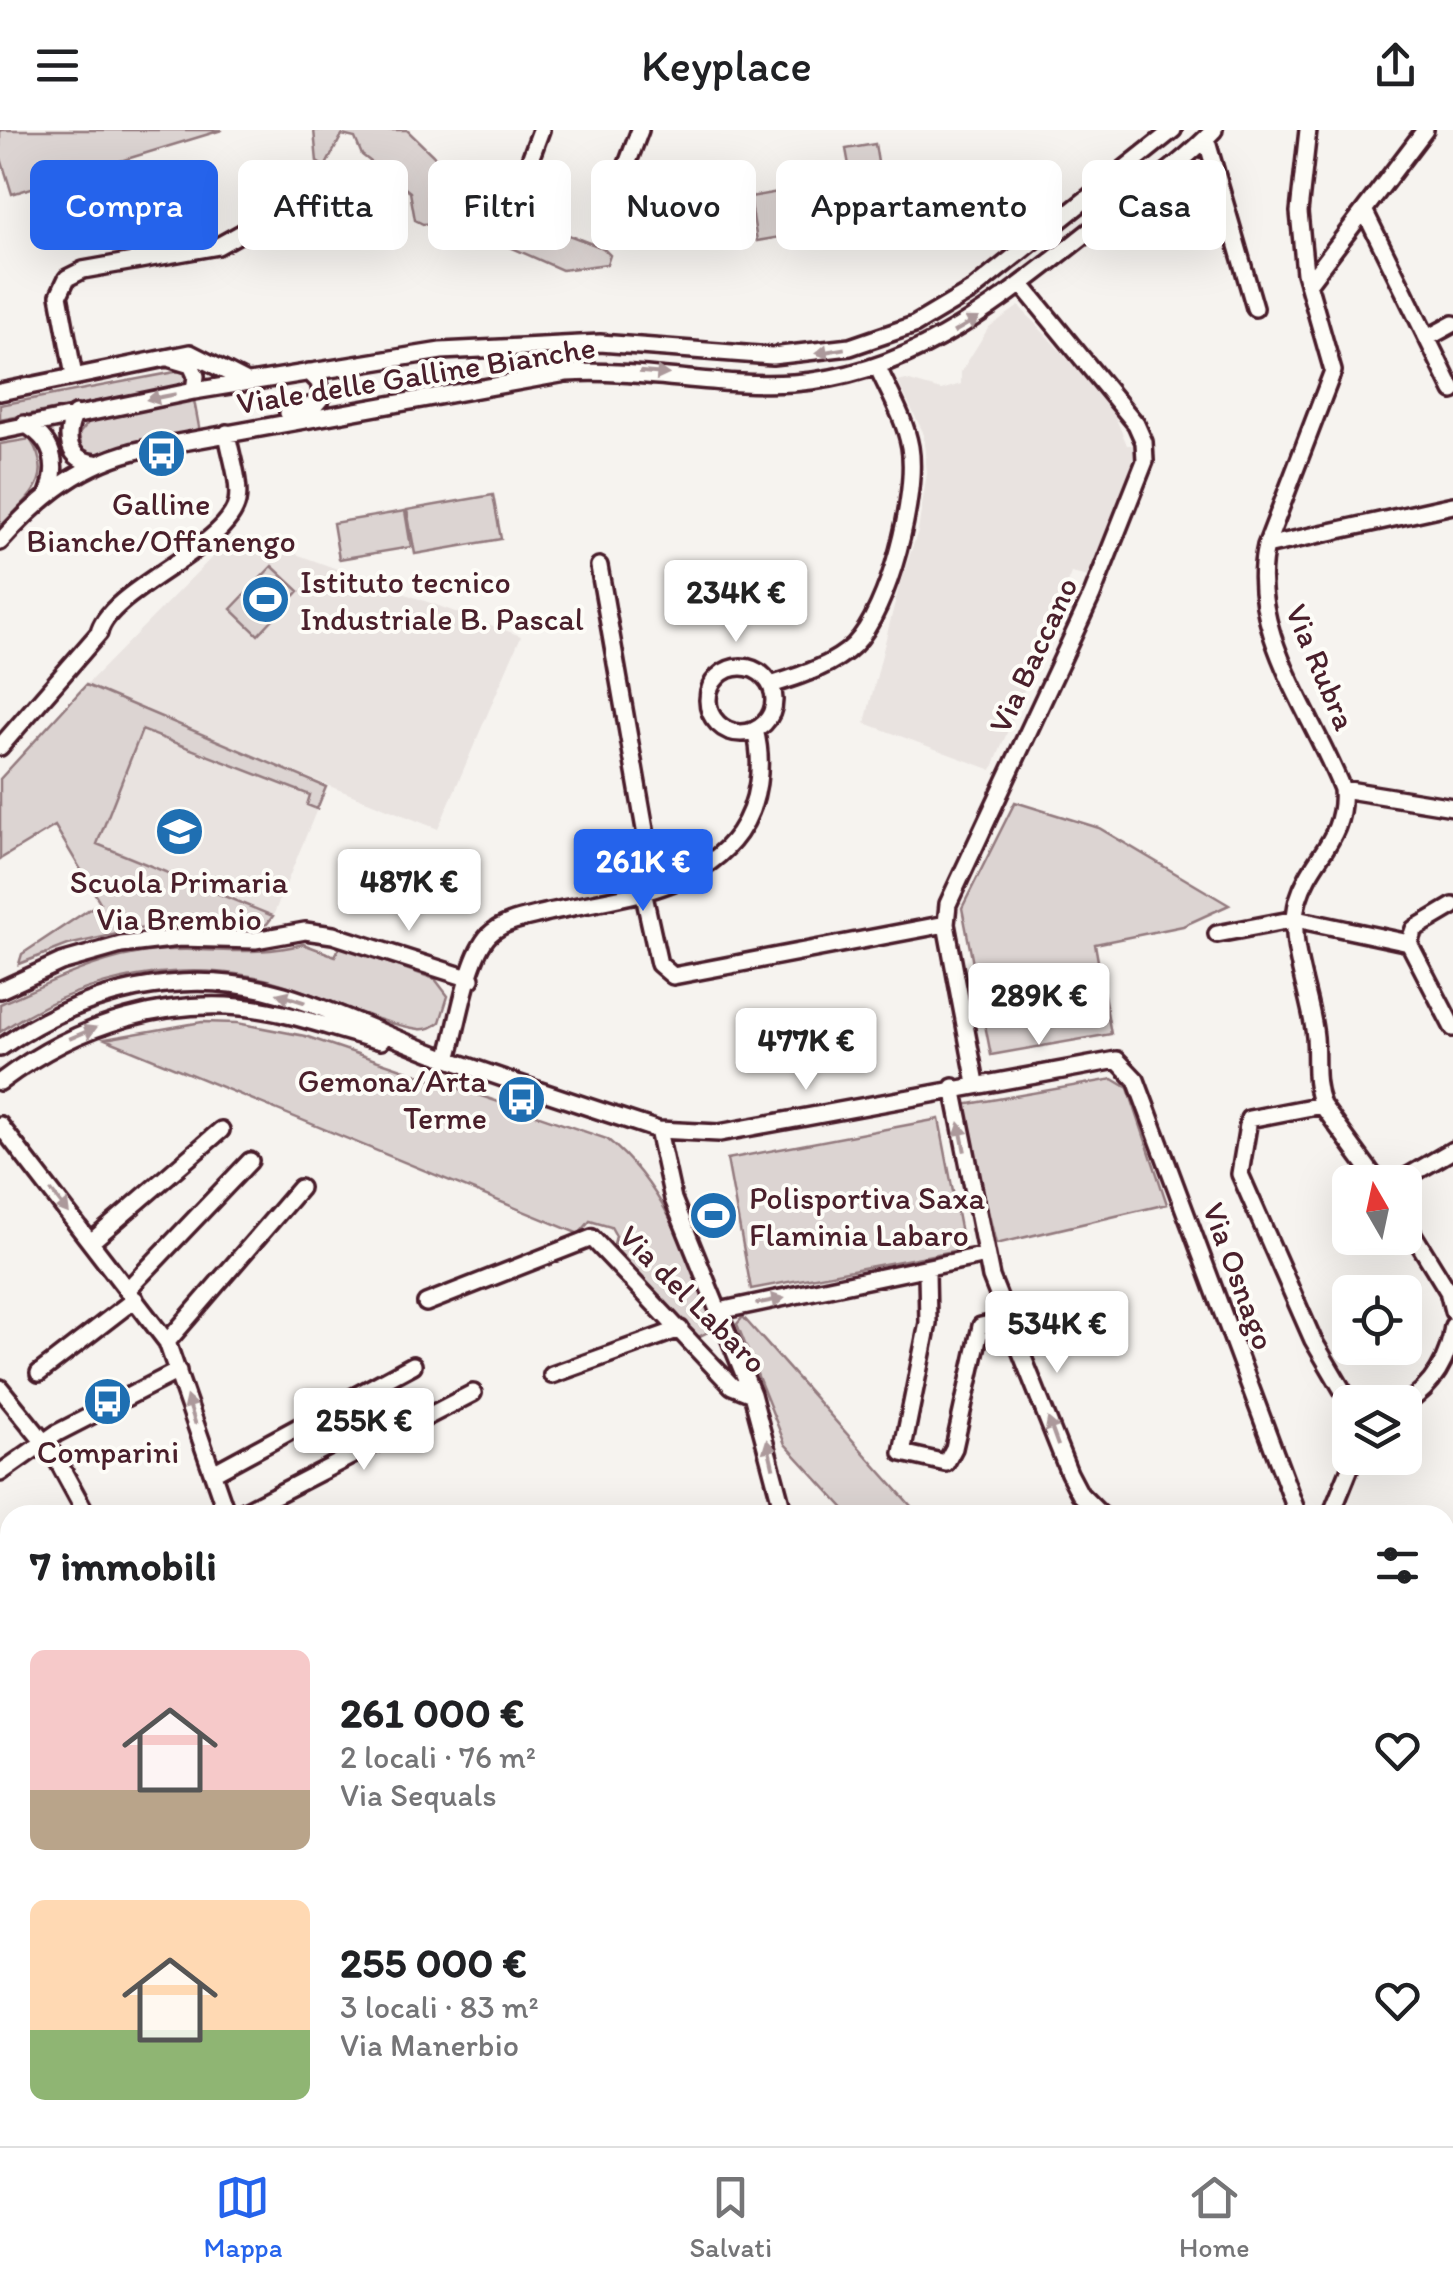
<!DOCTYPE html>
<html lang="it">
<meta charset="utf-8">
<style>
:root{--surface:#fff;--page:#f6f6f6;--text:#202124;--muted:#757577;--line:#e0e0e0;--accent:#2563eb}
body{margin:0;font-family:Itim,sans-serif;background:var(--page);color:var(--text);height:100vh;display:flex;flex-direction:column;font-size:38px;white-space:nowrap}
*{box-sizing:border-box;margin:0}
p{font-size:32px;color:var(--muted)}
.icon{flex:none;width:55px;height:55px;fill:none;stroke:currentColor;stroke-width:2;stroke-linecap:round;stroke-linejoin:round}
.map{position:relative;flex:1;overflow:hidden}
.side{position:absolute;left:0px;top:1375px;width:1455px;height:642px;display:flex;flex-direction:column;background:var(--surface);border-radius:30px 30px 0 0;box-shadow:0 10px 40px #0002}
.side>*{flex:none}
.banner{position:absolute;left:30px;top:30px;width:1395px;height:90px;display:flex;gap:20px}
.needle{width:65px;rotate:351deg}
.tools{position:absolute;left:1332px;top:1035px;display:grid;gap:20px}
.tools a{display:grid;place-items:center;width:90px;height:90px;border-radius:15px;background:var(--surface);box-shadow:0 10px 40px #0002;font-size:50px}
.price{position:absolute;translate:-50% -85px;padding:0 22px;border-radius:10px;background:#fff;color:#222;font-size:32px;line-height:65px;filter:drop-shadow(0 2px 5px #0008)}
.price::after{content:'';position:absolute;left:50%;top:60px;width:30px;height:22px;margin-left:-15px;background:inherit;clip-path:polygon(0 0,100% 0,50% 100%)}
.price.active{background:var(--accent);color:#fff}
ul{padding:0;list-style:none}
li{display:flex;align-items:center;gap:30px;height:250px;padding:0 30px}
li span{display:grid;place-items:center;flex:none;width:280px;height:200px;border-radius:15px;color:#555}
li>.icon{margin-inline-start:auto}
span .icon{width:120px;height:120px;fill:#fffc;stroke-width:1}
li b{font-size:42px}
h2{display:flex;justify-content:space-between;align-items:center;height:120px;padding:0 30px;font-size:42px}
.tag{padding:0 35px;border-radius:15px;background:var(--surface);box-shadow:0 10px 40px #0002;font-size:35px;line-height:90px}
.tag.active{background:var(--accent);color:#fff}
header{display:flex;justify-content:space-between;align-items:center;height:130px;padding:0 30px;background:var(--surface);font-size:45px;font-weight:600}
.dock{display:flex;justify-content:space-around;align-items:center;height:140px;border-top:2px solid var(--line);background:var(--surface);font-size:28px;color:var(--muted)}
.dock a{display:grid;justify-items:center;gap:5px}
.dock .active{color:var(--accent)}
.map>svg:first-child{display:block}
.built{fill:#e9e3e0}
.green{fill:#dcd4d2;stroke:#937a7e;stroke-width:2.5}
.lines{fill:none;stroke-linecap:round;stroke-linejoin:round}
.minor-casing{stroke:#4a1f2b;stroke-width:22}
.minor{stroke:#fdfcf7;stroke-width:15}
.oneway{fill:#ac999b}
.labels{text-anchor:middle;stroke-width:8;stroke-linejoin:round;paint-order:stroke}
.street-label{font-size:32px;fill:#4a1f2b;stroke:#fdfcf7}
.poi-label{font-size:32px;fill:#4a1f2b;stroke:#fdfcf7}
</style>
<header><svg class="icon" aria-label="menu" viewBox="0 0 24 24"><path d="M4 6h16M4 12h16M4 18h16"/></svg>Keyplace<svg class="icon" aria-label="share" viewBox="0 0 24 24"><path d="M12 15V3M7 8l5-5 5 5M5 13v7h14v-7"/></svg></header>
<div class="map">
<svg width="1453" height="2016" viewBox="0 0 1453 2016">
<rect width="100%" height="100%" fill="#f6f3ef"/>
<filter id="ink" filterUnits="userSpaceOnUse"><feTurbulence type="fractalNoise" baseFrequency=".01" numOctaves="2"/><feDisplacementMap in="SourceGraphic" scale="20" xChannelSelector="R" yChannelSelector="G"/><feConvolveMatrix kernelMatrix="1 2 1 2 8 2 1 2 1" color-interpolation-filters="sRGB"/></filter>
<g filter="url(#ink)">
<path class="built" d="M1019 176 1100 264 1115 286 1127 315H1134L1136 327 1132 351 1094 448 1071 443 992 640 865 593 899 456 918 401 927 343 923 302 898 252 906 250 941 260 961 254V242L989 197Z
M232 407 252 408 521 506 438 699 148 584 86 555Z
M142 599 311 665 307 675 317 679 273 786 96 714Z"/>
<path class="green" d="M0 0H222L12 64 0 25Z
M314 0H407L447 39 537 93 603 118 610 125 607 134 562 140 454 92 423 94 415 90 410 62 362 25 355 8 342 5 325 37 317 32Z
M875 14 883 63 855 68 846 19Z
M847 50 855 94 757 111 750 67Z
M180 241 189 245 182 255 0 290V275Z
M193 265 200 302 95 325 82 319 79 304 92 288Z
M30 309C57 351 28 367 0 397V314Z
M493 365 501 409 415 424 407 380Z
M405 381 411 417 339 429 333 393Z
M272 436 299 461 258 505 231 479Z
M86 555 326 657 317 679 307 675 310 665 142 600 97 714 273 786 267 794 253 798 148 797 68 815 19 834 22 824 100 772 55 696 0 729V649Z
M1015 672 1099 698 1229 775 1183 796 1095 814 1111 904 991 925 962 778Z
M303 814 335 826 340 816 435 849 448 866 440 892C434 897 428 900 419 899 367 892 307 856 250 846 162 831 73 852 0 902V874C52 852 98 827 155 821 206 816 254 828 303 814Z
M202 892 237 893 305 906 607 1009C660 1051 689 1123 712 1186L710 1201 698 1207 612 1121 616 1106 611 1097 590 1091 579 1104 105 909Z
M1113 949 1128 958 1167 1074 996 1114 963 975Z
M939 989 964 1119 751 1159 727 1029Z
M743 1187 919 1385H850L785 1314 737 1194Z
M1453 1482V1906L1445 1903V1483Z"/>
<g class="lines">
<defs>
<path id="minor" d="M1308 0 1299 82 1305 143 1333 241 1266 416C1246 499 1313 584 1342 659 1346 710 1311 726 1298 770 1286 815 1311 863 1315 907 1317 931 1313 951 1322 975
M1206 8 1255 178
M522 51 541 0
M1365 82 1453 261
M606 90 640 0
M1308 154 1425 0
M1429 207 1453 194
M171 229 191 235 196 246 194 261
M74 246 59 165 67 148 83 140 218 116 245 101
M0 262 190 223 247 252
M288 283 316 274 322 267 319 252 309 242
M75 284C64 306 67 330 95 333
M24 294C53 309 60 334 48 364
M0 301 194 261 441 221 600 213 772 226 850 217 914 195 971 161 1173 0
M0 412C41 366 82 332 144 319L566 243C642 238 717 258 793 253 917 244 1002 169 1096 96 1135 65 1180 36 1214 0
M1266 416 1453 375
M599 436 655 757
M708 570a33 33 0 1 1 66 0a33 33 0 1 1-66 0Z
M771 555C799 546 833 536 854 515 889 480 918 364 910 317 905 289 890 264 878 238
M0 617 99 503C107 461 227 418 237 372 241 353 230 323 227 303
M1342 659 1453 677
M643 761 659 834 673 846 946 794
M1453 776 1414 799 1409 813 1453 898
M1217 804 1296 789 1409 813
M0 860 61 832 121 815 180 808 255 810 305 801 333 805 471 849
M0 918C82 860 186 835 284 865 340 882 393 909 448 929 518 954 588 977 658 1000L719 1003 1117 930 1136 950 1298 1385
M448 929C458 897 467 828 489 805 503 791 526 788 545 783 612 767 696 764 739 703 759 674 764 634 755 600
M0 952C77 894 172 863 269 881 307 888 343 902 381 911
M976 953 946 794 948 774 1092 465 1145 331 1144 312 1136 294 1022 155
M953 957 991 1147 1069 1343 1080 1364 1101 1385
M0 995 167 1212 227 1385
M658 1000 673 1069 752 1264 784 1385
M1398 1052 1453 1020
M1405 1091 1448 1161 1453 1181
M91 1112 221 1000
M927 1141 928 1193 902 1323 946 1333 954 1318 981 1196 1008 1190
M128 1159 250 1031
M426 1173 592 1108 732 1256 752 1264
M719 1181 986 1125
M167 1212 300 1058
M39 1243 135 1169
M552 1245 680 1199
M0 1258 55 1326 87 1385
M1350 1273 1313 1210 1240 1044 1249 989 1322 975 1378 1052
M1405 1274C1433 1256 1449 1229 1453 1196
M0 1343 57 1303 178 1241
M213 1343 413 1235
M237 1385 473 1263
M1331 1385 1354 1328
M0 1442 10 1458
M0 1778 10 1791
M1445 1911 1453 1914
M0 1963 10 1977
M1445 1983 1453 1980
M381 2008 394 2016
M478 2008 488 2016
M789 2008 804 2016
M1231 2008 1236 2016
M1414 2008 1417 2016
M261 2016 286 2008
M859 2016 888 2008
M1390 2016 1401 2008"/>
</defs>
<use href="#minor" class="minor-casing"/>
<use href="#minor" class="minor"/>
</g>
<defs><path id="oneway-solid" d="M-6-.8H1V-3.2L6.5 0L1 3.2V.8H-6Z" transform="scale(2.5)"/></defs>
<g class="oneway">
<use href="#oneway-solid" transform="translate(966 195) rotate(-30)"/>
<use href="#oneway-solid" transform="translate(830 221) rotate(170)"/>
<use href="#oneway-solid" transform="translate(654 243) rotate(5)"/>
<use href="#oneway-solid" transform="translate(161 267) rotate(169)"/>
<use href="#oneway-solid" transform="translate(291 868) rotate(-162)"/>
<use href="#oneway-solid" transform="translate(83 903) rotate(-23)"/>
<use href="#oneway-solid" transform="translate(962 1007) rotate(-101)"/>
<use href="#oneway-solid" transform="translate(60 1072) rotate(52)"/>
<use href="#oneway-solid" transform="translate(770 1171) rotate(-11)"/>
<use href="#oneway-solid" transform="translate(191 1280) rotate(-108)"/>
<use href="#oneway-solid" transform="translate(1053 1302) rotate(-110)"/>
<use href="#oneway-solid" transform="translate(770 1324) rotate(-103)"/>
</g>
</g>
<defs>
<symbol id="bus-disc" viewBox="-11 -11 22 22"><circle r="9.5" fill="#1f6fb2" stroke="#fdfcf7"/><path d="M-5-6H5V4H4V6H2V4H-2V6H-4V4H-5ZM-3.5-4V0h7V-4ZM-3.5 1.2v1.5H-2V1.2ZM2 1.2v1.5H3.5V1.2Z" fill="#fff"/></symbol>
<symbol id="stadium-disc" viewBox="-11 -11 22 22"><circle r="9.5" fill="#1f6fb2" stroke="#fdfcf7"/><path d="M0-5a6.5 5 0 1 0 0 10a6.5 5 0 1 0 0-10ZM-3.5-1.8h7v3.6h-7Z" fill="#fff"/></symbol>
<symbol id="school-disc" viewBox="-11 -11 22 22"><circle r="9.5" fill="#1f6fb2" stroke="#fdfcf7"/><path d="M0-5L7-2L0 1L-7-2ZM-4 1L0 2.5L4 1V4Q0 6-4 4Z" fill="#fff"/></symbol>
</defs>
<g fill-rule="evenodd">
<use href="#bus-disc" x="134" y="296" width="55" height="55"/>
<use href="#stadium-disc" x="238" y="442" width="55" height="55"/>
<use href="#school-disc" x="152" y="674" width="55" height="55"/>
<use href="#bus-disc" x="494" y="942" width="55" height="55"/>
<use href="#stadium-disc" x="686" y="1058" width="55" height="55"/>
<use href="#bus-disc" x="80" y="1244" width="55" height="55"/>
</g>
<g class="labels">
<g class="street-label">
<text transform="translate(416 245) rotate(-9)" y="11">Viale delle Galline Bianche</text>
<text transform="translate(1033 525) rotate(-65)" y="11">Via Baccano</text>
<text transform="translate(1321 537) rotate(67)" y="11">Via Rubra</text>
<text transform="translate(1239 1146) rotate(70)" y="11">Via Osnago</text>
<text transform="translate(693 1169) rotate(45)" y="11">Via del Labaro</text>
</g>
<g class="poi-label">
<text x="161" y="385">Galline<tspan x="161" dy="37">Bianche/Offanengo</tspan></text>
<text x="300" y="463" text-anchor="start">Istituto tecnico<tspan x="300" dy="37">Industriale B. Pascal</tspan></text>
<text x="179" y="763">Scuola Primaria<tspan x="179" dy="37">Via Brembio</tspan></text>
<text x="487" y="962" text-anchor="end">Gemona/Arta<tspan x="487" dy="37">Terme</tspan></text>
<text x="749" y="1079" text-anchor="start">Polisportiva Saxa<tspan x="749" dy="37">Flaminia Labaro</tspan></text>
<text x="108" y="1333">Comparini</text>
</g>
</g>
</svg>
<div class="tools">
<a><svg class="needle" viewBox="-14 -14 28 28"><path d="M0-13l5 13h-10z" fill="#e53935"/><path d="M0 13l5-13h-10z" fill="#757577"/></svg></a>
<a><svg class="icon" aria-label="locate" viewBox="0 0 24 24"><circle cx="12" cy="12" r="6"/><path d="M12 2v4M12 18v4M2 12h4M18 12h4"/></svg></a>
<a><svg class="icon" aria-label="layers" viewBox="0 0 24 24"><path d="M12 4l9 5-9 5-9-5zM3 14l9 5 9-5"/></svg></a>
</div>
<b class="price" style="left:736px;top:515px">234K €</b>
<b class="price active" style="left:643px;top:784px">261K €</b>
<b class="price" style="left:409px;top:804px">487K €</b>
<b class="price" style="left:1039px;top:918px">289K €</b>
<b class="price" style="left:806px;top:963px">477K €</b>
<b class="price" style="left:1057px;top:1246px">534K €</b>
<b class="price" style="left:364px;top:1343px">255K €</b>
<div class="banner">
<a class="tag active">Compra</a>
<a class="tag">Affitta</a>
<a class="tag">Filtri</a>
<a class="tag">Nuovo</a>
<a class="tag">Appartamento</a>
<a class="tag">Casa</a>
</div>
<section class="side">
<h2>7 immobili<svg class="icon" aria-label="filters" viewBox="0 0 24 24"><path d="M4 7h16M4 17h16"/><circle cx="9" cy="7" r="2"/><circle cx="15" cy="17" r="2"/></svg></h2>
<ul>
<li><span style="background:linear-gradient(#f6c9c9 70%,#b9a48a 0)"><svg class="icon" aria-label="home" viewBox="0 0 24 24"><path d="M3 11l9-7 9 7M6 9v11h12V9"/></svg></span><div><b>261 000 €</b><p>2 locali · 76 m²</p><p>Via Sequals</p></div><svg class="icon" aria-label="heart" viewBox="0 0 24 24"><path d="M12 20l-8-8c-3-5 5-10 8-4 3-6 11-1 8 4z"/></svg></li>
<li><span style="background:linear-gradient(#ffd9b3 65%,#8fb573 0)"><svg class="icon" aria-label="home" viewBox="0 0 24 24"><path d="M3 11l9-7 9 7M6 9v11h12V9"/></svg></span><div><b>255 000 €</b><p>3 locali · 83 m²</p><p>Via Manerbio</p></div><svg class="icon" aria-label="heart" viewBox="0 0 24 24"><path d="M12 20l-8-8c-3-5 5-10 8-4 3-6 11-1 8 4z"/></svg></li>
</ul>
</section>
</div>
<nav class="dock">
<a class="active"><svg class="icon" aria-label="map" viewBox="0 0 24 24"><path d="M3 6l6-2 6 2 6-2v14l-6 2-6-2-6 2zM9 4v14M15 6v14"/></svg>Mappa</a>
<a><svg class="icon" aria-label="saved" viewBox="0 0 24 24"><path d="M7 4h10v16l-5-4-5 4z"/></svg>Salvati</a>
<a><svg class="icon" aria-label="home" viewBox="0 0 24 24"><path d="M3 11l9-7 9 7M6 9v11h12V9"/></svg>Home</a>
</nav>
